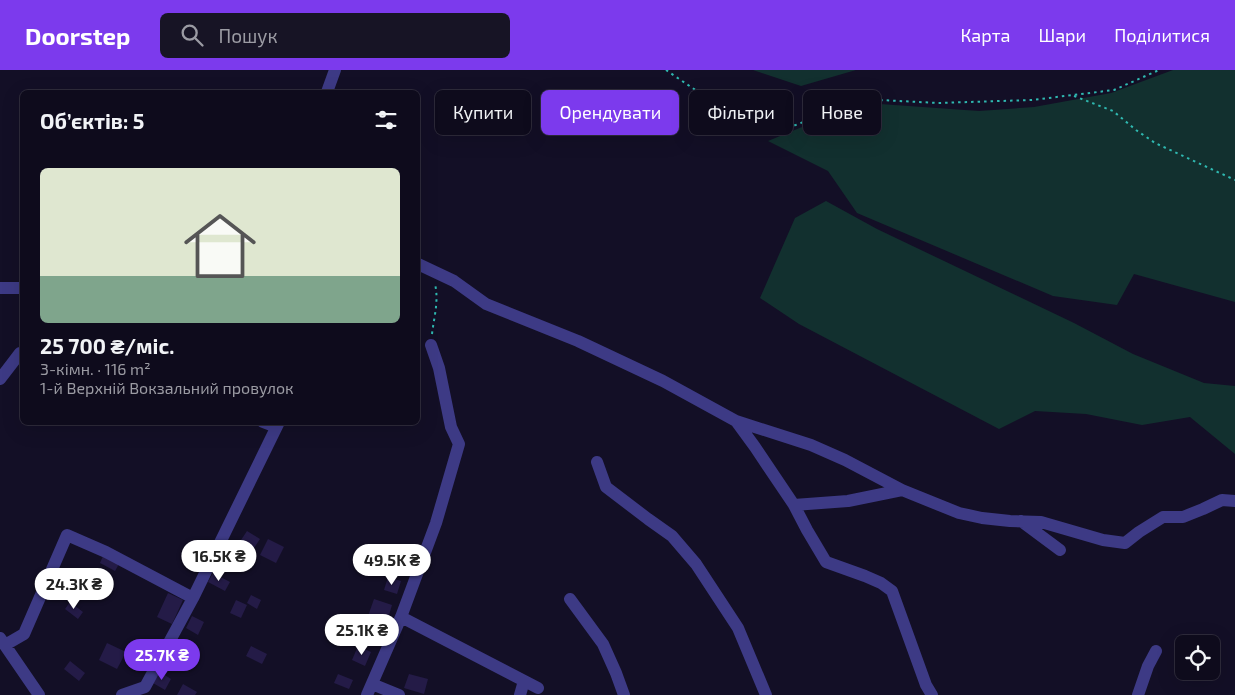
<!DOCTYPE html>
<html lang="uk">
<meta charset="utf-8">
<style>
:root{--surface:#0e0b1c;--page:#171425;--text:#f1f3f6;--muted:#9b9ba3;--line:#2e2b3b;--accent:#7c3aed}
body{margin:0;font-family:"Exo 2",sans-serif;background:var(--page);color:var(--text);height:100vh;display:flex;flex-direction:column;font-size:19px;white-space:nowrap}
*{box-sizing:border-box;margin:0}
p{font-size:16px;color:var(--muted)}
.icon{flex:none;width:28px;height:28px;fill:none;stroke:currentColor;stroke-width:2;stroke-linecap:round;stroke-linejoin:round}
.map{position:relative;flex:1;overflow:hidden}
.panel{position:absolute;left:20px;top:20px;width:400px;height:335px;display:flex;flex-direction:column;background:var(--surface);border-radius:8px;box-shadow:0 5px 20px #0002,0 0 0 1px var(--line)}
.panel>*{flex:none}
.guide{position:absolute;left:435px;top:20px;width:475px;height:45px;display:flex;gap:10px}
.controls{position:absolute;left:1175px;top:565px;display:grid;gap:10px}
.controls a{display:grid;place-items:center;width:45px;height:45px;border-radius:8px;background:var(--surface);box-shadow:0 5px 20px #0002,0 0 0 1px var(--line);font-size:25px}
.price{position:absolute;translate:-50% -42px;padding:0 11px;border-radius:18px;background:#fff;color:#222;font-size:16px;line-height:32px;filter:drop-shadow(0 1px 2px #0008)}
.price::after{content:'';position:absolute;left:50%;top:30px;width:15px;height:11px;margin-left:-8px;background:inherit;clip-path:polygon(0 0,100% 0,50% 100%)}
.price.current{background:var(--accent);color:#fff}
ul{padding:0;list-style:none}
li{display:grid;align-content:center;gap:10px;height:265px;padding:0 20px}
li+li{border-top:1px solid var(--line)}
li span{display:grid;place-items:center;height:155px;border-radius:8px;color:#555}
li>.icon{margin-inline-start:auto}
span .icon{width:90px;height:90px;fill:#fffc;stroke-width:1}
li b{font-size:21px}
h2{display:flex;justify-content:space-between;align-items:center;height:60px;padding:0 20px;font-size:21px}
.pill{padding:0 18px;border-radius:8px;background:var(--surface);box-shadow:0 5px 20px #0002,0 0 0 1px var(--line);font-size:18px;line-height:45px}
.pill.current{background:var(--accent);color:#fff}
header{display:flex;align-items:center;gap:30px;box-sizing:border-box;height:70px;padding:0 25px;background:var(--accent);color:#fff}
header strong{font-size:24px}
nav{display:flex;gap:28px;margin-inline-start:auto;font-size:18px}
.search{width:350px;height:45px;background:var(--page);display:flex;align-items:center;gap:12px;box-sizing:border-box;padding:0 18px;border-radius:8px;color:var(--muted);font-size:19px}
.map>svg:first-child{display:block}
.green{fill:#12302f}
.building{fill:#241b47}
.lines{fill:none;stroke-linecap:round;stroke-linejoin:round}
.path{stroke:#2fb8b0;stroke-width:2;stroke-dasharray:2.5 4;stroke-linecap:butt}
.minor{stroke:#3d3a85;stroke-width:12}
</style>
<header>
<strong>Doorstep</strong>
<div class="search"><svg class="icon" aria-label="search" viewBox="0 0 24 24"><circle cx="10" cy="10" r="6"/><path d="M15 15l6 6"/></svg>Пошук</div>
<nav><a>Карта</a><a>Шари</a><a>Поділитися</a></nav>
</header>
<div class="map">
<svg width="1235" height="625" viewBox="0 0 1235 625">
<rect width="100%" height="100%" fill="#130f26"/>
<path class="green" d="M753 0H856L801 16Z
M1173 0H1235V232L1134 204 1117 235 1053 226 857 143 828 101 768 71 848 38 880 34 979 41 1034 37 1111 23Z
M826 131 877 159 1074 253 1133 284 1204 313 1235 316V384L1190 347 1142 355 1086 344 1035 341 999 359 799 254 760 228 795 148Z"/>
<path class="building" d="M247 461 260 469 250 484 237 476Z
M268 469 284 477 276 493 260 485Z
M103 486 119 494 115 501 100 493Z
M213 503 230 512 225 521 208 512Z
M388 507 401 511 397 524 384 520Z
M168 523 183 530 172 554 157 547Z
M251 525 261 530 257 539 247 533Z
M374 529 392 535 387 552 368 546Z
M236 530 247 535 241 548 230 543Z
M70 532 83 542 78 549 65 539Z
M192 546 204 552 198 565 186 558Z
M368 558 379 563 373 576 362 572Z
M107 573 126 582 117 599 99 590Z
M251 576 267 584 262 594 246 586Z
M358 576 371 582 365 596 352 590Z
M70 591 85 603 79 611 64 599Z
M160 602 171 609 165 620 153 613Z
M338 604 353 610 349 619 334 613Z
M409 604 428 609 424 624 404 618Z
M183 614 197 622 195 625H177Z"/>
<g class="lines">
<path class="path" d="M666 0 760 64 775 63 811 49 860 29 938 33 1032 30 1114 20 1159 0
M1074 26 1113 41 1136 60 1155 73 1235 110
M432 264C434 247 439 231 435 214"/>
<path class="minor" d="M327 22 335 0
M418 194 454 211 486 234 578 271 663 311 736 351 811 375 845 390 902 420 959 443 982 448 1010 451 1041 452 1103 470 1125 473 1139 462 1163 447H1183L1203 439 1222 430 1235 431
M0 218H22
M0 309 20 283
M736 351 755 377 794 435 807 460 826 492 865 506 881 513 892 521 926 615 932 625
M263 352 276 357
M597 392 606 417 648 449 672 466 696 494 738 558 766 625
M794 435 848 431 902 420
M1021 451 1060 480
M570 529 603 574 616 603 624 625
M401 547 538 618
M0 568 39 625
M5 575 24 564 67 465 106 482 193 528
M372 614 399 625
M122 625 145 617 193 528 279 352
M367 625 401 547 436 453 459 374 451 357 439 298 431 275
M520 625 524 611
M1138 625 1148 596 1156 581"/>
</g>
</svg>
<div class="controls">
<a><svg class="icon" aria-label="locate" viewBox="0 0 24 24"><circle cx="12" cy="12" r="6"/><path d="M12 2v4M12 18v4M2 12h4M18 12h4"/></svg></a>
</div>
<b class="price" style="left:219px;top:512px">16.5K ₴</b>
<b class="price" style="left:392px;top:516px">49.5K ₴</b>
<b class="price" style="left:74px;top:540px">24.3K ₴</b>
<b class="price" style="left:362px;top:586px">25.1K ₴</b>
<b class="price current" style="left:162px;top:611px">25.7K ₴</b>
<div class="guide">
<a class="pill">Купити</a>
<a class="pill current">Орендувати</a>
<a class="pill">Фільтри</a>
<a class="pill">Нове</a>
</div>
<section class="panel">
<h2>Об’єктів: 5<svg class="icon" aria-label="filters" viewBox="0 0 24 24"><path d="M4 7h16M4 17h16"/><circle cx="9" cy="7" r="2"/><circle cx="15" cy="17" r="2"/></svg></h2>
<ul>
<li><span style="background:linear-gradient(#dfe7d0 70%,#7fa58c 0)"><svg class="icon" aria-label="home" viewBox="0 0 24 24"><path d="M3 11l9-7 9 7M6 9v11h12V9"/></svg></span><div><b>25 700 ₴/міс.</b><p>3-кімн. · 116 m²</p><p>1-й Верхній Вокзальний провулок</p></div></li>
</ul>
</section>
</div>
